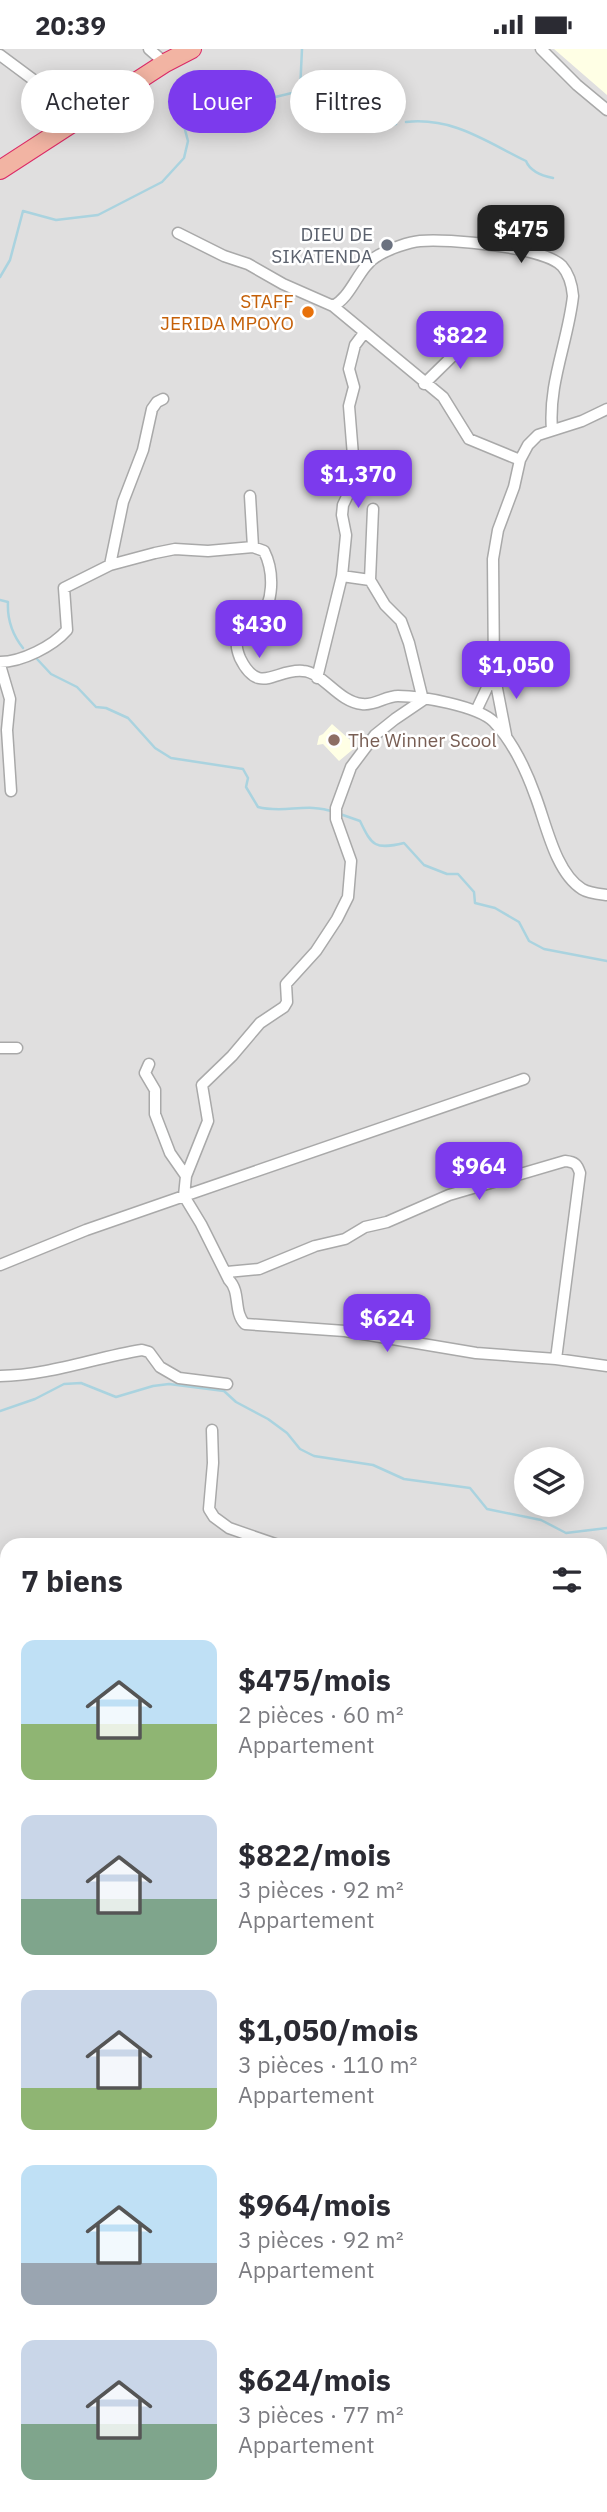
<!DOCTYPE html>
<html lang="fr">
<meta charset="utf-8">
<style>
:root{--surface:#fff;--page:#f7f7f7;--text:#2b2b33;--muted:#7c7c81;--accent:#7c3aed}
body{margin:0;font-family:"IBM Plex Sans",sans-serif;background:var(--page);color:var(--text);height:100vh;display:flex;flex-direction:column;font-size:26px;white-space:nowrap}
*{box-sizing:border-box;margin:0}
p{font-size:23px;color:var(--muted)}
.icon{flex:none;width:38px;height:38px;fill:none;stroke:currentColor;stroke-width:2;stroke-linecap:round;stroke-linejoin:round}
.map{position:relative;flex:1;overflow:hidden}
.drawer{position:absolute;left:0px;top:1489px;width:607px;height:975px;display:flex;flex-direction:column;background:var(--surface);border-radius:21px 21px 0 0;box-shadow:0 4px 18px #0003}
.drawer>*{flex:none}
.guide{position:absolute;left:21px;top:21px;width:565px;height:63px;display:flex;gap:14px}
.fabs{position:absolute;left:514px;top:1398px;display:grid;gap:14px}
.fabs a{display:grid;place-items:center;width:70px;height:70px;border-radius:50%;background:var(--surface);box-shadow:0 4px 18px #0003;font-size:35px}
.price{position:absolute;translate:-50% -60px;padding:0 16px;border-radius:14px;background:var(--accent);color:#fff;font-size:23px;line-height:46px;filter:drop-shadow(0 2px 4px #0008)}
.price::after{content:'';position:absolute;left:50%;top:42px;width:21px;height:16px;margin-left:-10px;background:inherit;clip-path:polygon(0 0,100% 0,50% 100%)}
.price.current{background:#222;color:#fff}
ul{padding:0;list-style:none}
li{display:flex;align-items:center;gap:21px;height:175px;padding:0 21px}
li span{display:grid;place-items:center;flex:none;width:196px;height:140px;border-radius:14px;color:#555}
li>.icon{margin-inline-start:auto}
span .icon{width:84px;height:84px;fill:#fffc;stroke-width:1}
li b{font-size:30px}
h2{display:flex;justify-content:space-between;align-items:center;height:84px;padding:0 21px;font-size:30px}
.pill{padding:0 24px;border-radius:32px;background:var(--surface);box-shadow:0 4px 18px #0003;font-size:24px;line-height:63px}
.pill.current{background:var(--accent);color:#fff}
.status{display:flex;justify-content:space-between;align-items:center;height:49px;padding:0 35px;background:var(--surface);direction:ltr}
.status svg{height:19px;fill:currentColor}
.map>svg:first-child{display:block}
.residential{fill:#e0dfdf;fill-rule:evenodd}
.education{fill:#ffffe5}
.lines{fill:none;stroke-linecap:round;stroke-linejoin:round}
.stream{stroke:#aad3df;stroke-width:2.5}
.minor-casing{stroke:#a9a9a9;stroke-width:13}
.trunk-casing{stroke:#dc2a67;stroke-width:20}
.minor{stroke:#fff;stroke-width:10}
.trunk{stroke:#f2b4a3;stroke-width:18}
.worship-dot{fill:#6b7280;stroke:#fff;stroke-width:2.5}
.food-dot{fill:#e8710a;stroke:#fff;stroke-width:2.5}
.education-dot{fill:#8d6e63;stroke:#fff;stroke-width:2.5}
.labels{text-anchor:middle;stroke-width:5;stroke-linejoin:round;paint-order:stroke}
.worship-label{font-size:19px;fill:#5b616d;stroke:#fff;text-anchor:end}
.food-label{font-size:19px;fill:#c56008;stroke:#fff;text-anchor:end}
.education-label{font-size:19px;fill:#785e54;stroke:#fff;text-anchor:start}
</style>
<div class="status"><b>20:39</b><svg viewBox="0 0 49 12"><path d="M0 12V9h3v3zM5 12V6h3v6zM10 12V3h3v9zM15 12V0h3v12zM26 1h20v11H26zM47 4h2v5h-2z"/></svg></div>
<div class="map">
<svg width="607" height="2463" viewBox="0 0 607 2463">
<rect width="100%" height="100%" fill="#f2efe9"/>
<path class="residential" d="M0 0H607V2463H0ZM527 1410H572V1456H527ZM7 1496H600V2457H7Z"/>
<path class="education" d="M554 0H607V46Z
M332 675 357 697 339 712 323 695 317 696 319 687 323 685Z"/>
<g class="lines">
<path class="stream" d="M301 43C339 62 348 85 396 75
M406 73C453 68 485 92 526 112 530 122 543 127 553 129
M0 228 10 211 23 162 56 171 98 166 162 133 184 109 188 92 184 77 233 76 253 66 263 51 300 42 302 0
M0 551 8 553C7 571 12 585 23 599
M37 610 51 625 77 638 96 658 106 659 128 669 155 699 171 709 243 720 248 729 246 738 258 758C284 765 307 753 334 763
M340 765 360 772C372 797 375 801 404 794L424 816 447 825H458L474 843 475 854 495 859 519 873 529 892 544 900 607 912
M0 1362 35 1350 64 1335 81 1334 116 1348 153 1337 169 1335 224 1342 236 1353 268 1370 287 1384 300 1400 314 1407 373 1416 404 1430 470 1439 487 1460 541 1471 566 1484 607 1479
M600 1752H607
M0 1809 7 1813
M0 2377 7 2379
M118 2457 142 2462
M409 2463V2457"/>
<defs>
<path id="minor" d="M149 0 165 14
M541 0 577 36 607 61
M0 6 35 32 76 71
M178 184 224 207 248 215 283 235 333 257 443 348 469 390 520 411
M333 257C353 247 358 217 379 206 389 200 409 193 420 192 447 189 544 198 562 217 570 226 572 236 573 247 568 293 548 334 552 381
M424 335 474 286
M250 447 253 498
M110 516 123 453 143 401 152 360 157 353 163 350
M342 527 370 531 385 556 401 572 409 594 423 651 395 670 375 686 351 718 336 759V770L351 812 348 848 337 870 316 902 286 935 287 953 284 958 260 974 232 1007 202 1036 208 1072 186 1127 184 1147 524 1030
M370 531 373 460
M0 613C22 613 53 597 67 581L64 539 110 516 155 504 175 500 208 502 253 498 264 502C274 522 275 555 257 572 251 577 241 582 238 589 235 595 238 604 240 609 259 648 276 619 303 622 323 623 338 653 362 655 375 657 385 647 398 647 421 647 478 657 494 673 512 692 526 721 535 746 546 774 555 823 582 840 588 844 599 845 607 846
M0 616 10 650 7 681 11 742
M317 629 342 527 346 486 342 466 343 456 352 437 354 419 349 357 354 338 349 320 355 296 364 284
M476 662 494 624
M506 686 494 624 493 510 498 481 514 438 520 411 528 396 538 386 582 372 607 360
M0 999H17
M149 1015 145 1024 155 1041V1065L170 1104 186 1127
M0 1216 86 1181 184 1147 201 1175 229 1231C241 1243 233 1263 245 1275L345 1282 476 1304 556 1310 607 1317
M227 1223 259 1220 315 1197 345 1190 365 1178 387 1173 449 1146 565 1112C575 1113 577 1115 580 1124L556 1310
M0 1327C50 1326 93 1309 142 1301L149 1303 160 1318 179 1329 227 1335
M212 1381 213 1414 209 1460 214 1468 229 1479 278 1496
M600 1602H607
M0 1626 7 1628
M0 2125 7 2117
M0 2204 7 2210
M0 2251 7 2242
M173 2457 176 2463
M329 2463 332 2458"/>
<path id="trunk" d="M0 121 165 14 192 0"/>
</defs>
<use href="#minor" class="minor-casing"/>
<use href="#trunk" class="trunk-casing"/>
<use href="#minor" class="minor"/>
<use href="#trunk" class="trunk"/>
</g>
<circle class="worship-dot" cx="387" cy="196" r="7"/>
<circle class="food-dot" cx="308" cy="263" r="7"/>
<circle class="education-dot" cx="334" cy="691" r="7"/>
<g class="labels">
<g class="worship-label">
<text x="373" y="192">DIEU DE<tspan x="373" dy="22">SIKATENDA</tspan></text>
</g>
<g class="food-label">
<text x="294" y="259">STAFF<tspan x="294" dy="22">JERIDA MPOYO</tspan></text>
</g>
<g class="education-label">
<text x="348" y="698">The Winner Scool</text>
</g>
</g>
</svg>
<div class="fabs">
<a><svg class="icon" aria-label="layers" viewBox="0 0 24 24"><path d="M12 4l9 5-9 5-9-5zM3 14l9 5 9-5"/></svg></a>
</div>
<b class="price current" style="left:521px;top:216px">$475</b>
<b class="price" style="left:460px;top:322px">$822</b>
<b class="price" style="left:358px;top:461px">$1,370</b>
<b class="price" style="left:259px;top:611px">$430</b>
<b class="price" style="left:516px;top:652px">$1,050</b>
<b class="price" style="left:479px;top:1153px">$964</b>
<b class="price" style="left:387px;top:1305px">$624</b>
<div class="guide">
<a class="pill">Acheter</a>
<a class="pill current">Louer</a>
<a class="pill">Filtres</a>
</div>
<section class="drawer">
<h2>7 biens<svg class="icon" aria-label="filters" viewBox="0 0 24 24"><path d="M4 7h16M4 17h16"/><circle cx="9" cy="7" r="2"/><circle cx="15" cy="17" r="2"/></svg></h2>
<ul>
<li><span style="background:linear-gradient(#bfe0f5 60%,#8fb573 0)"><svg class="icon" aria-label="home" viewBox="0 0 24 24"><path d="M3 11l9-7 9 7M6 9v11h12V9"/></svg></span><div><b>$475/mois</b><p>2 pièces · 60 m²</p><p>Appartement</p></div></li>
<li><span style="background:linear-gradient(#c9d6e8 60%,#7fa58c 0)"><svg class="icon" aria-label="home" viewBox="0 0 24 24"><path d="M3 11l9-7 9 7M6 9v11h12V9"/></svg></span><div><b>$822/mois</b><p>3 pièces · 92 m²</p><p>Appartement</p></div></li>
<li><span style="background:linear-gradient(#c9d6e8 70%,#8fb573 0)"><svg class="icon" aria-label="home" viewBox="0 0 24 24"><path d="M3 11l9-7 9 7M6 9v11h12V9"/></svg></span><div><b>$1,050/mois</b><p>3 pièces · 110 m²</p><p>Appartement</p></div></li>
<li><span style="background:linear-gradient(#bfe0f5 70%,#9aa5b1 0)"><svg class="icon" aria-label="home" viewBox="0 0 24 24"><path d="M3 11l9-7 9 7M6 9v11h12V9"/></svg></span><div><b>$964/mois</b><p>3 pièces · 92 m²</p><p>Appartement</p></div></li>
<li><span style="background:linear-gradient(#c9d6e8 60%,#7fa58c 0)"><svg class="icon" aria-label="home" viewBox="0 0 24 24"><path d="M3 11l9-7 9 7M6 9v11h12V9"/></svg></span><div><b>$624/mois</b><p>3 pièces · 77 m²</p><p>Appartement</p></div></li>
</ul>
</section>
</div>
